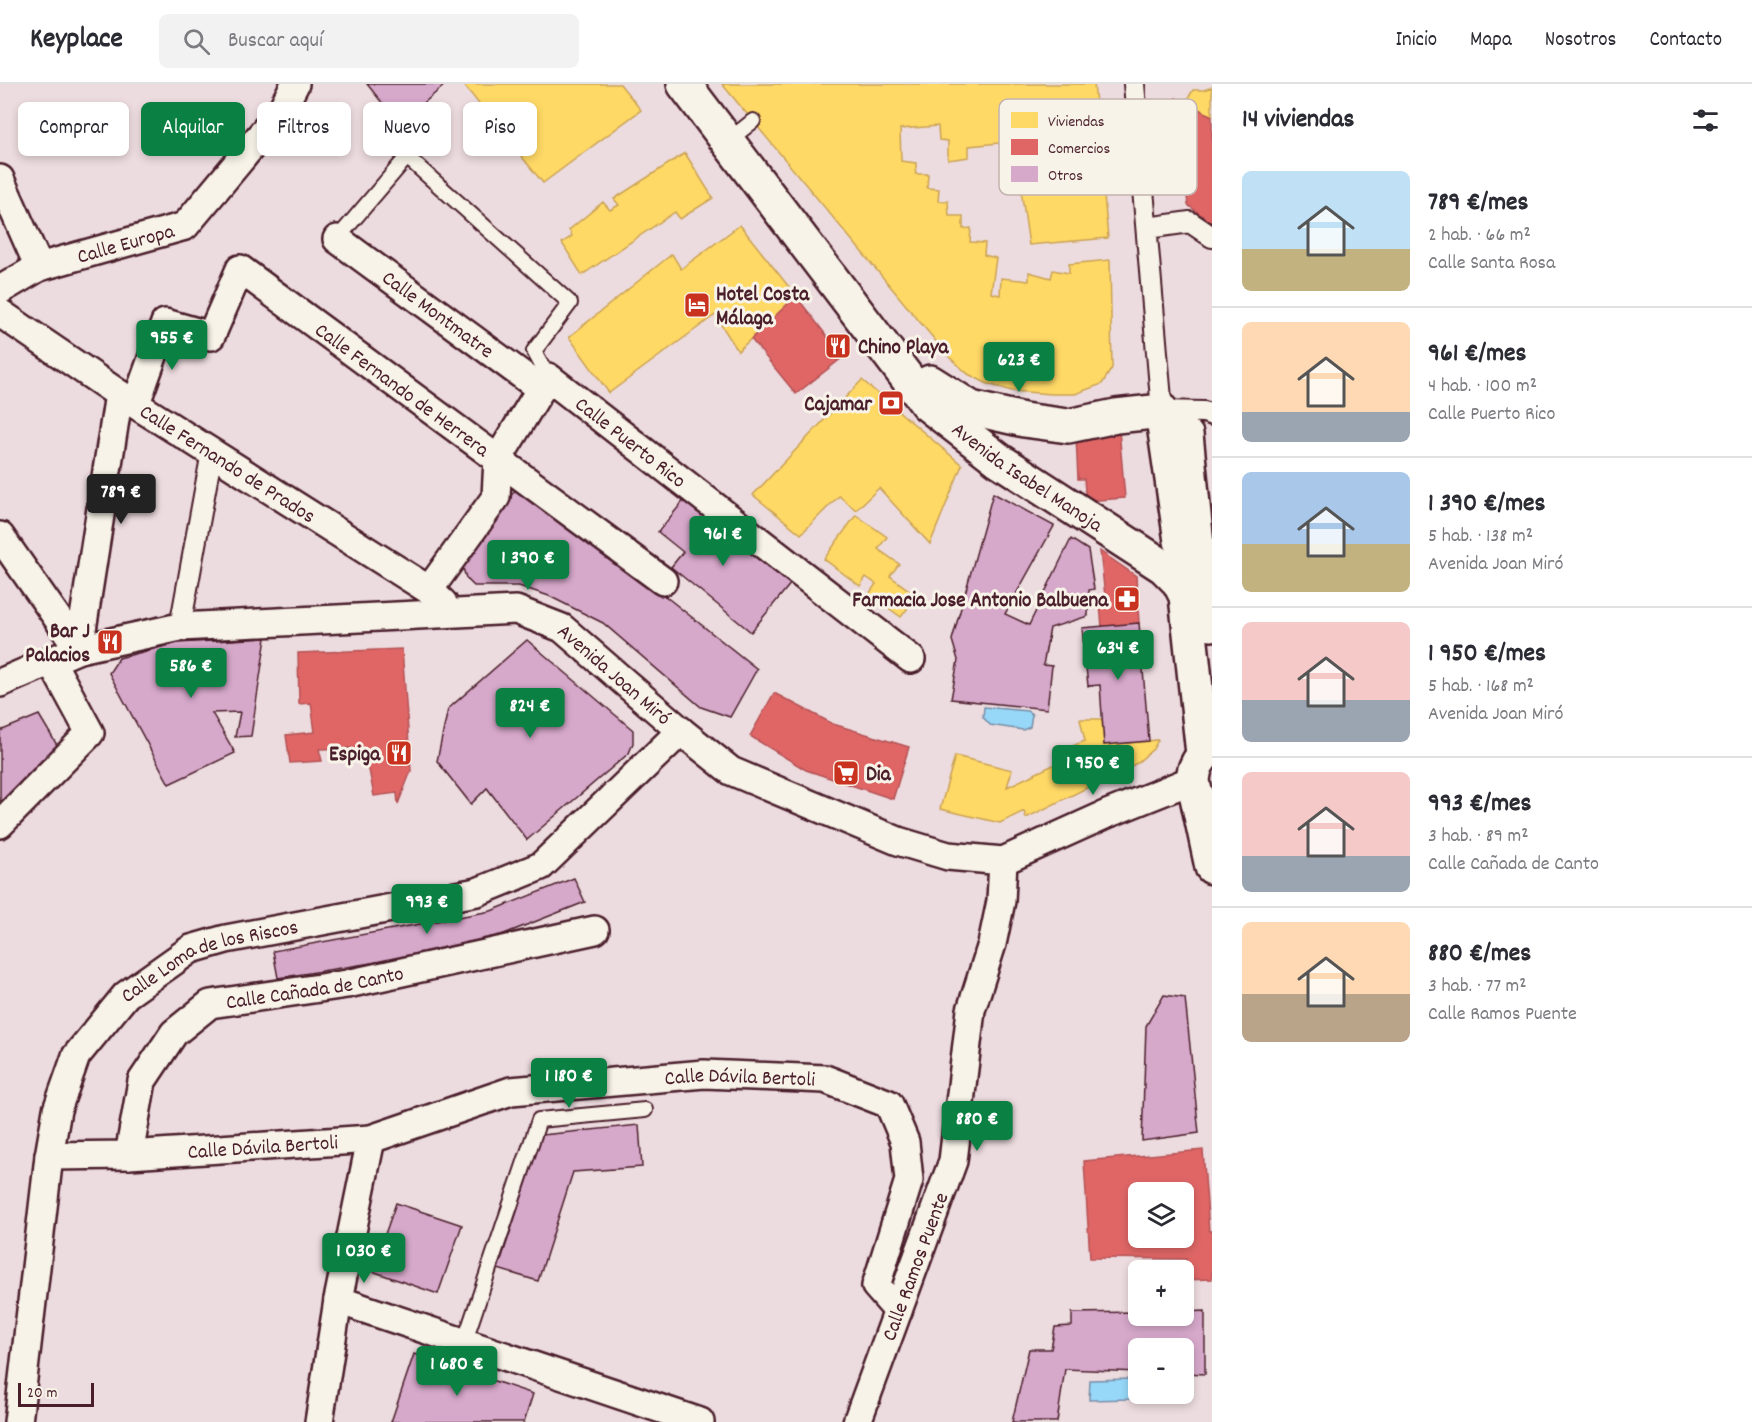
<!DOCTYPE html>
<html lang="es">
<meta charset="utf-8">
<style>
:root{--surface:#fff;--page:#f2f2f3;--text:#2b2b33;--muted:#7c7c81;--line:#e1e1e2;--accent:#0b8043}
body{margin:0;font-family:Dekko,sans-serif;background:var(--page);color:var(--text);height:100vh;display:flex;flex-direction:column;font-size:22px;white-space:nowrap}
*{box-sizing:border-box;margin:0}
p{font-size:20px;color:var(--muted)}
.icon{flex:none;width:33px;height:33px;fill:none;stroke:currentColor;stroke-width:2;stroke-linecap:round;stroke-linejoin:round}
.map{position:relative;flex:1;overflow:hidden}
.details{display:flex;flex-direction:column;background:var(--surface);width:540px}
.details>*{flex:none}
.guide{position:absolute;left:18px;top:18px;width:570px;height:54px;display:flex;gap:12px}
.tools{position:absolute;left:1128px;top:1098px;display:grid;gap:12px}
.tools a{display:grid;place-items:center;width:66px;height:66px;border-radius:9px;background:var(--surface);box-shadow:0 3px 9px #0003;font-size:30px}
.scale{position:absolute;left:18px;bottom:15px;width:76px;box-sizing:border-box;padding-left:6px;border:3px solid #4a1f2b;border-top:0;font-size:16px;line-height:21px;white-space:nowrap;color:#4a1f2b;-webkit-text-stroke:4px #f7f3e8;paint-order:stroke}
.price{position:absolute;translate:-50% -51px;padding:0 14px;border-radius:6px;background:var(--accent);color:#fff;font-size:20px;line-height:39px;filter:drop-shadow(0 2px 3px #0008)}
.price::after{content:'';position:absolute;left:50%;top:36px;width:18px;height:14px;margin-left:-9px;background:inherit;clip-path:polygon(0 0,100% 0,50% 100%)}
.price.selected{background:#222;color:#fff}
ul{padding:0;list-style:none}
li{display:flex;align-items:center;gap:18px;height:150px;padding:0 30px}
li+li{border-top:2px solid var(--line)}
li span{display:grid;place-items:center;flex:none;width:168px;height:120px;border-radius:9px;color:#555}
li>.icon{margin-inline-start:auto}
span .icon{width:72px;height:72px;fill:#fffc;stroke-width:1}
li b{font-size:26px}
h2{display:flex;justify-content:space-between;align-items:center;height:72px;padding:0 30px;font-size:26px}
.pill{padding:0 21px;border-radius:9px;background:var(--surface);box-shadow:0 3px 9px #0003;font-size:21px;line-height:54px}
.pill.selected{background:var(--accent);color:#fff}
header{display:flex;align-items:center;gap:36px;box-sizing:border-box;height:84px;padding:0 30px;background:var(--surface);border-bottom:2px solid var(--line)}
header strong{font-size:28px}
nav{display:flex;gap:33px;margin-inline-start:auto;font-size:21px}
.search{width:420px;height:54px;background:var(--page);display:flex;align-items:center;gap:15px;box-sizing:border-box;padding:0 21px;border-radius:9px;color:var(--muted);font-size:22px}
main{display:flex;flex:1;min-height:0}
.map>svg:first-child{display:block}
.water{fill:#97d8f9;stroke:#788ea7;stroke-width:1.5}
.homes{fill:#ffd966;stroke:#c9a154;stroke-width:1.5}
.shops{fill:#e06666;stroke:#b35154;stroke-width:1.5;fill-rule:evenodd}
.building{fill:#d6a8ca;stroke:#4a1f2b;stroke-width:1.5}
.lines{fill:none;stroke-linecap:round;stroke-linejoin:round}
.service-casing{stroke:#4a1f2b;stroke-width:18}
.pedestrian-casing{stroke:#4a1f2b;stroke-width:24}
.minor-casing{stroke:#4a1f2b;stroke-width:32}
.secondary-casing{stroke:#4a1f2b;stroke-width:38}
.service{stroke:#f7f3e8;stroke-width:14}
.pedestrian{stroke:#f7f3e8;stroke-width:20}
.minor{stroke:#f7f3e8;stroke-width:27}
.secondary{stroke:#f7f3e8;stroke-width:33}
.labels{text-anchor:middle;stroke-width:6;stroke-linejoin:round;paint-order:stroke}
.street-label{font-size:21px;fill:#4a1f2b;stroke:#f7f3e8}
.poi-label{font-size:21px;font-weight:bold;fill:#4a1f2b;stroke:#f7f3e8;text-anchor:end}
.key{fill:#f7f3e8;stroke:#c3b3af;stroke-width:1.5}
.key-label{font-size:16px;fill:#4a1f2b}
</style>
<header>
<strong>Keyplace</strong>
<div class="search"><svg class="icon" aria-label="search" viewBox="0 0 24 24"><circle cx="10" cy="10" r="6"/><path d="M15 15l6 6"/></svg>Buscar aquí</div>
<nav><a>Inicio</a><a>Mapa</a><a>Nosotros</a><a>Contacto</a></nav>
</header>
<main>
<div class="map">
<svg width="1212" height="1338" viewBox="0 0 1212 1338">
<rect width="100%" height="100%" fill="#eddcdf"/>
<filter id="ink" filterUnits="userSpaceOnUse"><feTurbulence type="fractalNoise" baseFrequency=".0167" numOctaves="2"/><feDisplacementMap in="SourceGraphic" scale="12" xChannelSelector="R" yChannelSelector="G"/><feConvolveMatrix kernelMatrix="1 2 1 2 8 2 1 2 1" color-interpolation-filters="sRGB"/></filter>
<g filter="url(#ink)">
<path class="water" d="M984 623 1027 627 1032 630 1030 643 1023 646 990 641 983 633Z
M1131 1295V1315L1089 1316 1090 1296Z"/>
<path class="homes" d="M463 0H620L641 26 543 99Z
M722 0H1094L1099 49 969 62V73L948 76V57L939 56 938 42 900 45 901 77 916 79V90H928L927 104 939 105 938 117H948L949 132H963V145L971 144 970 158 985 159 984 171 996 174 991 209 1000 211 1001 194 1029 197V188L1051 194 1053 186 1069 189V180L1110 176 1112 284 1102 300 1075 310H1052L1012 307 988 300 968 290 949 273Z
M1212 3V32L1186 18 1193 6H1204Z
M1100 68 1108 154 1029 161 1017 78Z
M685 69 713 114 680 135 675 128 582 191 562 159 572 152 569 146 603 118 610 126 619 121 614 115Z
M740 141 796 212 738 267 715 231 609 309 569 253 672 170 681 185Z
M862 296 962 381 930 460 879 404 856 426 839 412 801 450 753 411Z
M856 431 887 453 878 465 899 480 890 492 917 512 901 533 869 510 876 500 866 493 860 502 824 475Z
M1080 635H1102L1104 661 1158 656 1153 665 1137 679 1026 734 1024 727 1000 739 940 725 955 672 1012 686 1007 703 1064 676 1060 667 1085 657Z"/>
<path class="shops" d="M1176 14 1212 32V139L1188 121Z
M796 212 843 273 796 310 751 255Z
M1119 346 1125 414 1086 417 1084 395H1078L1076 352Z
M1100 467 1136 492 1139 539 1102 543 1100 521H1106Z
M402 565 411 687 398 720 397 709 374 712 367 675 355 676 354 664 319 665 322 677 290 679 286 651 315 648 311 619 299 620 298 569Z
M774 609 833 640 909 663 893 715 806 686 750 652Z
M1203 1066 1209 1147H1212V1195L1186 1196V1175L1090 1174 1084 1077ZM1138 1108H1184V1154H1138Z"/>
<path class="building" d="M367 0H446L399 40Z
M516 405 655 504 757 585 730 633 701 623 603 539 549 512 519 502H474L466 494 463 484 465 472Z
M993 409 1054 442 1005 530 1029 541 1071 455 1088 466 1094 505 1089 506 1088 532 1050 544 1043 581 1052 582 1047 625 951 615 958 576 952 556Z
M685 415 791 499 751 548 671 483 683 468 658 448Z
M1139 539 1149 657 1104 661 1100 601 1088 602 1082 544Z
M266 554 251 652 235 653 240 628 212 629 235 669 169 700 109 589 119 574 177 559Z
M527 556 633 646V659L629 669 527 756 487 704 471 720 437 677 448 625Z
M39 631 60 666 3 720 0 716V647Z
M574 794 585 818 471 863 278 894 273 867 491 827Z
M1164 911 1185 914 1199 1049 1142 1057 1146 942Z
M639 1041 642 1083 573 1088 538 1197 498 1185 542 1051Z
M396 1119 462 1141 438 1210 372 1187Z
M1205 1227V1290L1184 1289V1264H1138V1288L1065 1285 1057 1338H1012L1029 1265H1051L1055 1243 1072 1242V1229L1138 1228V1232H1184V1228Z
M414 1270 533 1310 524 1338H391Z"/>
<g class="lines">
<defs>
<path id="service" d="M728 57 753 37
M337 155 407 73 570 219 534 267 548 293
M464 1259 539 1036 645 1026"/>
<path id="pedestrian" d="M1134 0 1162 327 1204 328 1212 331
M1147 144 1190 138 1212 153
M180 543 212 368"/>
<g id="minor">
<path d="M0 95 39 183"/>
<path id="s1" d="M337 155 541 305"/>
<path id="s2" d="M0 206 39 183 185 142 281 27 295 0"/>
<path id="s3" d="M0 229 119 310 429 506 443 519"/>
<path id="s4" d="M136 319 165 239 211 252 240 185 663 497"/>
<path d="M1162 327 1189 350 1203 491"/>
<path d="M0 452 79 565"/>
<path id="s5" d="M429 506 496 413 498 375 548 293 911 575"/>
<path d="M79 565 119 310"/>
<path id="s6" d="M0 599 79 565 180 543 516 526 562 544 681 647 731 687 898 757 948 772 1003 777 1107 730 1182 700 1193 702"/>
<path d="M0 740 90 649 51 577"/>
<path id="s7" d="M129 1071 142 997 174 949 210 920 347 900 595 846"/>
<path id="s8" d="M49 1072 129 1071 371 1055 511 1007 704 990 825 995 889 1020 905 1058 909 1096 876 1202 898 1227"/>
<path d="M338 1216 700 1338"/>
<path id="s9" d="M18 1338 49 1072 57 1026 76 972 126 911 191 865 226 855 477 808 541 782 681 647"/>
<path d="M319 1338 338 1216 371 1055"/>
<path id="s10" d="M857 1338 953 1077 971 926 992 860 1001 817 1003 777"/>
</g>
<g id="secondary">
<path id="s11" d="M684 0 927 320 999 376 1164 483 1179 498 1186 512 1203 670"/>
<path d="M930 298 971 324 1024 336 1068 342 1116 332 1162 327 1181 457 1203 491 1211 540"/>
<path d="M1212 664C1188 680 1186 711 1212 727"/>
<path d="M1197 713 1212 783"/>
</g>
</defs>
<use href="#service" class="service-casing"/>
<use href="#pedestrian" class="pedestrian-casing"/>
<use href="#minor" class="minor-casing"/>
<use href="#secondary" class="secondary-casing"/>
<use href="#service" class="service"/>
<use href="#pedestrian" class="pedestrian"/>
<use href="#minor" class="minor"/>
<use href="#secondary" class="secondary"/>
</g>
</g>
<defs>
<symbol id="hotel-square" viewBox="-11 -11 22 22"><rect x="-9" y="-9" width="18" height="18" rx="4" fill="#c8321e" stroke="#f7f3e8"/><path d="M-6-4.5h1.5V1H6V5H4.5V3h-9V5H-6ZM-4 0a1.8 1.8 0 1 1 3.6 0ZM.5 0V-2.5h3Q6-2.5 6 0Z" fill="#fff"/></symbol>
<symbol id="restaurant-square" viewBox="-11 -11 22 22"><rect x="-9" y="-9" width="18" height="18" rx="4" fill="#c8321e" stroke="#f7f3e8"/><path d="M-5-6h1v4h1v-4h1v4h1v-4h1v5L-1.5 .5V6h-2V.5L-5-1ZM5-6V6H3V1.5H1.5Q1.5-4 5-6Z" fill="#fff"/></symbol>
<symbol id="bank-square" viewBox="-11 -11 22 22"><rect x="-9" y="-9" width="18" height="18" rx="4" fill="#c8321e" stroke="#f7f3e8"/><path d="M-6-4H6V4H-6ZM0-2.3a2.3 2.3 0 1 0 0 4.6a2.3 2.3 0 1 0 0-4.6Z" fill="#fff"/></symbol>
<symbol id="pharmacy-square" viewBox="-11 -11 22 22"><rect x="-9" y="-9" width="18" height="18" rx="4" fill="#c8321e" stroke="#f7f3e8"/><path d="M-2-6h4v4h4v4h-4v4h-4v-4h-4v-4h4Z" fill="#fff"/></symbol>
<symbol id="supermarket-square" viewBox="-11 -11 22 22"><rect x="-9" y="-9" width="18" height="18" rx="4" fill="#c8321e" stroke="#f7f3e8"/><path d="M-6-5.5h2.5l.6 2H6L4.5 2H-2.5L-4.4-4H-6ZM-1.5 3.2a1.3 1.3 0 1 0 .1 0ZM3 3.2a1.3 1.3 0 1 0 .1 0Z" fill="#fff"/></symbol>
</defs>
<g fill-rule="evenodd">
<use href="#hotel-square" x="682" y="206" width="30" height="30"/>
<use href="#restaurant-square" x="823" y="247" width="30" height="30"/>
<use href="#bank-square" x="876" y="304" width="30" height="30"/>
<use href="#pharmacy-square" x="1112" y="500" width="30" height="30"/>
<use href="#restaurant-square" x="95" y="543" width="30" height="30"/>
<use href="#restaurant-square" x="384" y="654" width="30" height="30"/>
<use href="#supermarket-square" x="831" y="674" width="30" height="30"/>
</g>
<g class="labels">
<g class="street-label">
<text dy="7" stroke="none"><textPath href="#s2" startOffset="135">Calle Europa</textPath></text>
<text dy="7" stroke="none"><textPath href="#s1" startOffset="126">Calle Montmatre</textPath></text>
<text dy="7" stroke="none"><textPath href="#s4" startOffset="408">Calle Fernando de Herrera</textPath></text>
<text dy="7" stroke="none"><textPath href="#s5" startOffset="354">Calle Puerto Rico</textPath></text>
<text dy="7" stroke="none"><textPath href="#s3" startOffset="273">Calle Fernando de Prados</textPath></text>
<text dy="7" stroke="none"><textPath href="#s11" startOffset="526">Avenida Isabel Manoja</textPath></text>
<text dy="7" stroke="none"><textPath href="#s6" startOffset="645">Avenida Joan Miró</textPath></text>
<text dy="7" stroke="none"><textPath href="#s9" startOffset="543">Calle Loma de los Riscos</textPath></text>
<text dy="7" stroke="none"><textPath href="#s7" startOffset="285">Calle Cañada de Canto</textPath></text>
<text dy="7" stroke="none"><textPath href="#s8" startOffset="700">Calle Dávila Bertoli</textPath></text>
<text dy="7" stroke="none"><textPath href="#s8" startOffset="214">Calle Dávila Bertoli</textPath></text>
<text dy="7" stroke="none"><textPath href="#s10" startOffset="166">Calle Ramos Puente</textPath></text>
</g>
<g class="poi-label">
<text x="716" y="216" text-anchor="start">Hotel Costa<tspan x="716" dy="24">Málaga</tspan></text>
<text x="858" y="269" text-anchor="start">Chino Playa</text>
<text x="872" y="326">Cajamar</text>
<text x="1108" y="522">Farmacia Jose Antonio Balbuena</text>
<text x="90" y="553">Bar J<tspan x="90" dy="24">Palacios</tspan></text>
<text x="380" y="676">Espiga</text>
<text x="866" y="696" text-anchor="start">Dia</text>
</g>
</g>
<rect x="999" y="15" width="198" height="96" rx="9" class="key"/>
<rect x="1011" y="28" width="27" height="16" fill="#ffd966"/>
<rect x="1011" y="55" width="27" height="16" fill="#e06666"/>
<rect x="1011" y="82" width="27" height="16" fill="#d6a8ca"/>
<g class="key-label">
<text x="1048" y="42">Viviendas</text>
<text x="1048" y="69">Comercios</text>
<text x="1048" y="96">Otros</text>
</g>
</svg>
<div class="tools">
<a><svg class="icon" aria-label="layers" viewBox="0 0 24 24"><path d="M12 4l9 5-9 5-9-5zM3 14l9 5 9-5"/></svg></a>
<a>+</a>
<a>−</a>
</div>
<div class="scale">20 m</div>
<b class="price" style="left:172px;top:287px">955 €</b>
<b class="price" style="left:1019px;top:309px">623 €</b>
<b class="price selected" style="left:121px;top:441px">789 €</b>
<b class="price" style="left:723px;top:483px">961 €</b>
<b class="price" style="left:528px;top:507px">1 390 €</b>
<b class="price" style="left:1118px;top:597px">634 €</b>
<b class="price" style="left:191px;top:615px">586 €</b>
<b class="price" style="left:530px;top:655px">824 €</b>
<b class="price" style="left:1093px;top:712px">1 950 €</b>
<b class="price" style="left:427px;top:851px">993 €</b>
<b class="price" style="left:569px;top:1025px">1 180 €</b>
<b class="price" style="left:977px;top:1068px">880 €</b>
<b class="price" style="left:364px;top:1200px">1 030 €</b>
<b class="price" style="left:457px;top:1313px">1 680 €</b>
<div class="guide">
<a class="pill">Comprar</a>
<a class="pill selected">Alquilar</a>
<a class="pill">Filtros</a>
<a class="pill">Nuevo</a>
<a class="pill">Piso</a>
</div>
</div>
<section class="details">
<h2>14 viviendas<svg class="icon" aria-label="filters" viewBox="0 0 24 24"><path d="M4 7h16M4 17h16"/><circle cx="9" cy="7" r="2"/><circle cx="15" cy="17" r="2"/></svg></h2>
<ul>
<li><span style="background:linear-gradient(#bfe0f5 65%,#c2b280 0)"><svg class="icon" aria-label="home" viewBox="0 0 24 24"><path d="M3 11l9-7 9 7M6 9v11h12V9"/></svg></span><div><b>789 €/mes</b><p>2 hab. · 66 m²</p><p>Calle Santa Rosa</p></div></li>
<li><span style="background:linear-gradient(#ffd9b3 75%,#9aa5b1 0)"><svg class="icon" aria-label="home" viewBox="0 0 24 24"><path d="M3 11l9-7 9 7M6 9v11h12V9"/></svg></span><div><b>961 €/mes</b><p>4 hab. · 100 m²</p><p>Calle Puerto Rico</p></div></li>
<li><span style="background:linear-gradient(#a9c7e8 60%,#c2b280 0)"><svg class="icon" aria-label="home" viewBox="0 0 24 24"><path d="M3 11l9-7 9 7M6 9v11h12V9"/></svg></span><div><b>1 390 €/mes</b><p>5 hab. · 138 m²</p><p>Avenida Joan Miró</p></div></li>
<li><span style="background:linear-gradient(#f6c9c9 65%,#9aa5b1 0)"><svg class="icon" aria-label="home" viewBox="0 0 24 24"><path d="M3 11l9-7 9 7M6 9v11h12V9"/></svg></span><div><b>1 950 €/mes</b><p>5 hab. · 168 m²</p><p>Avenida Joan Miró</p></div></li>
<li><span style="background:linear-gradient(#f6c9c9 70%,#9aa5b1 0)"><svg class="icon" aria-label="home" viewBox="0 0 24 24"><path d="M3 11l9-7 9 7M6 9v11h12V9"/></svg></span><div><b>993 €/mes</b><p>3 hab. · 89 m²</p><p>Calle Cañada de Canto</p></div></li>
<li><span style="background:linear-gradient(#ffd9b3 60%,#b9a48a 0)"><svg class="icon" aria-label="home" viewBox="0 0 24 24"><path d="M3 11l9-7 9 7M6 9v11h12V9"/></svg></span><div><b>880 €/mes</b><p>3 hab. · 77 m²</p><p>Calle Ramos Puente</p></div></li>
</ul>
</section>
</main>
